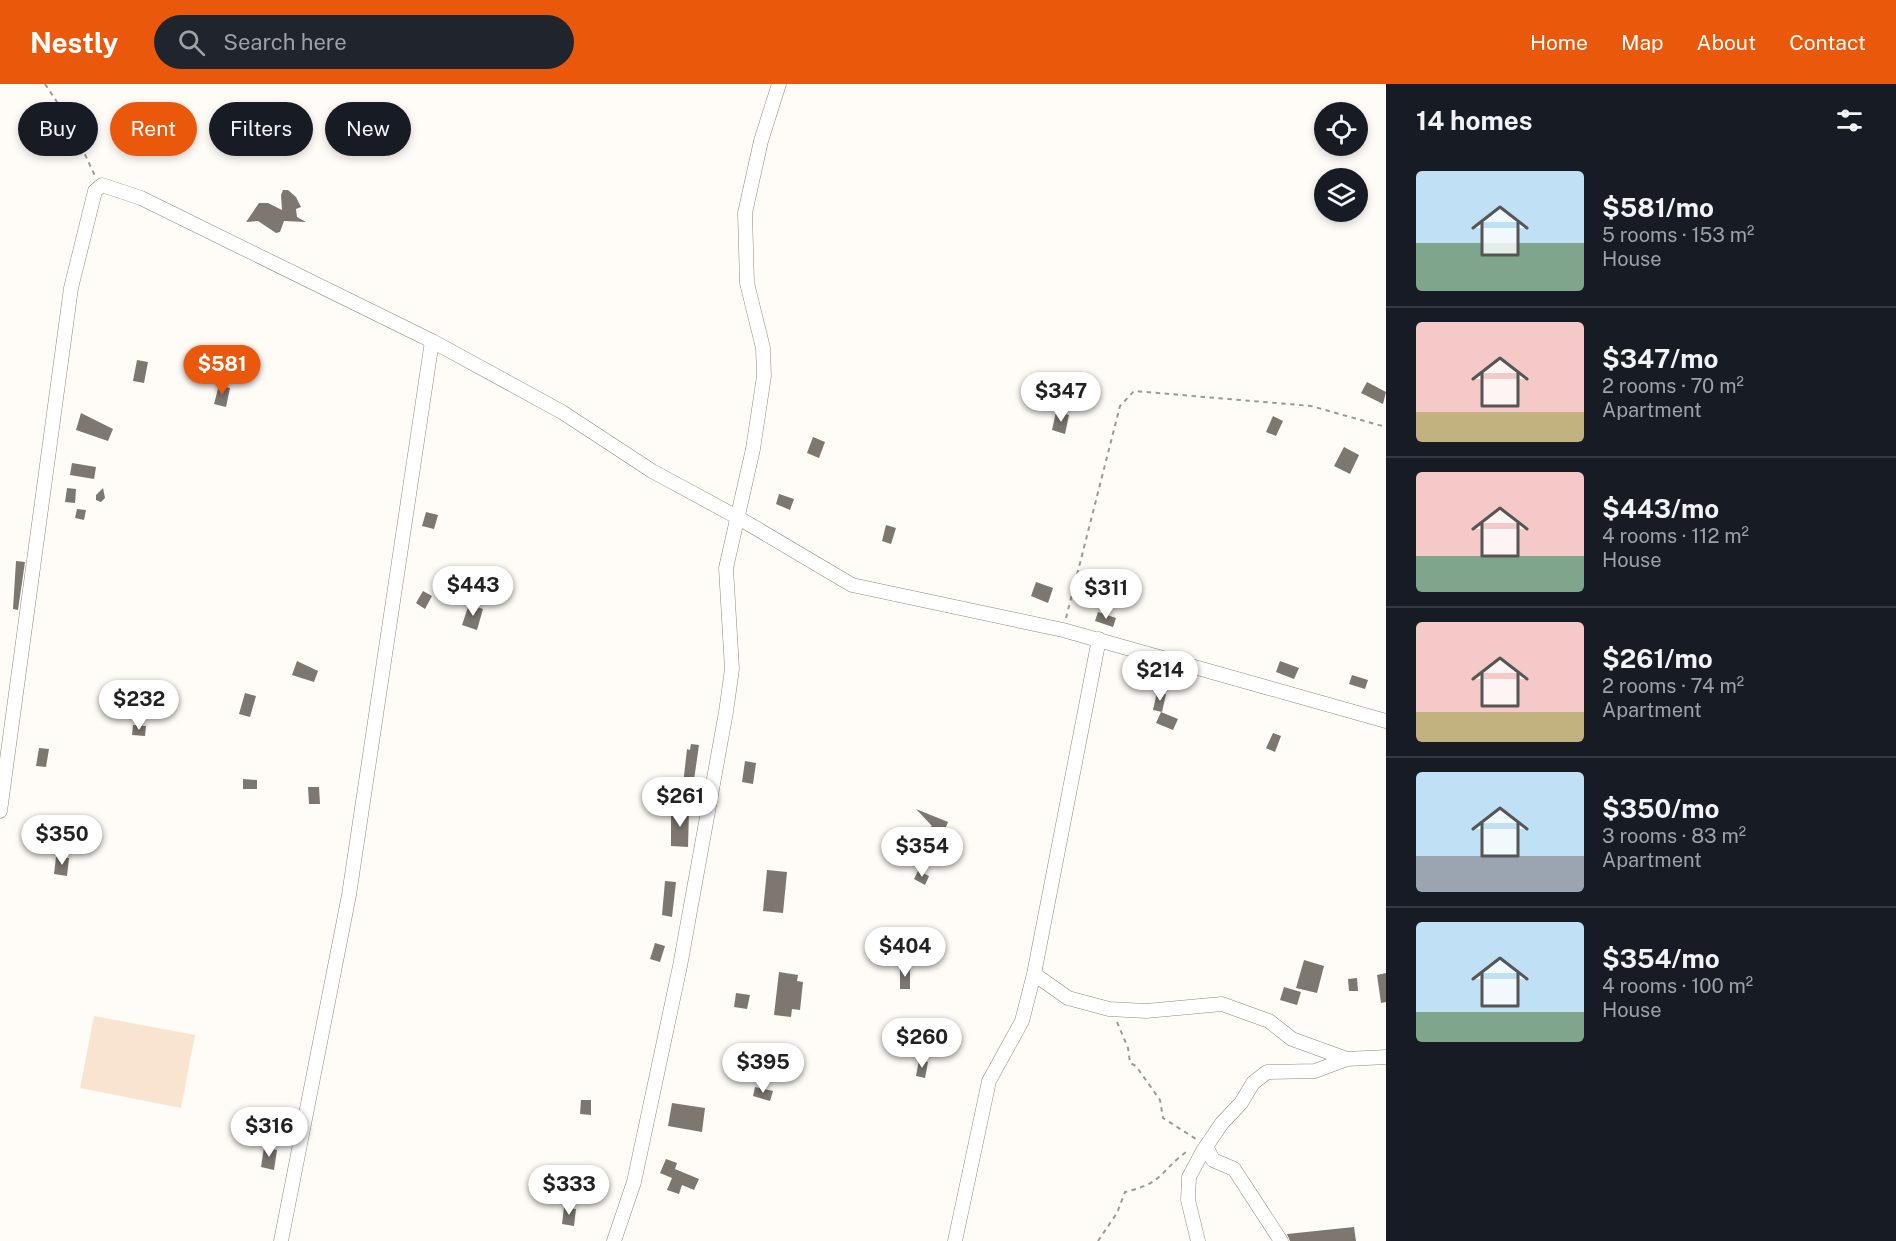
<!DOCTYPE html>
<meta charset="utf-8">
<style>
:root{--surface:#171b24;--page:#20242c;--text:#f1f3f6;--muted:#9ea1a6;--line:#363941;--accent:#ea580c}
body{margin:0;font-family:"Public Sans",sans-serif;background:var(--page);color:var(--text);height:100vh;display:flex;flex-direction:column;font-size:22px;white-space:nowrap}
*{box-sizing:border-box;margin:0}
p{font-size:20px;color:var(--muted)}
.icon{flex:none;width:33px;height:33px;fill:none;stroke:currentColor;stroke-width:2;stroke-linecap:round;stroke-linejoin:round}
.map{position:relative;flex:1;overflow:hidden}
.panel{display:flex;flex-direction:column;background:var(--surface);width:510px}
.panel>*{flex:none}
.hud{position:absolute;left:18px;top:18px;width:570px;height:54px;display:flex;gap:12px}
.buttons{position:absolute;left:1314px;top:18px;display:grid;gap:12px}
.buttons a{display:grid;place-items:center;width:54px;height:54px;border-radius:50%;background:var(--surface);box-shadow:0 3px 9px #0003;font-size:30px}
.price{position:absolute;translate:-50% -51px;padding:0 14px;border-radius:21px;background:#fff;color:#222;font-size:20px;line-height:39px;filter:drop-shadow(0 2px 3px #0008)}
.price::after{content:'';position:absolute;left:50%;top:36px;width:18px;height:14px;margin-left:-9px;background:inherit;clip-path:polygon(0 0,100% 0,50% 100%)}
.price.selected{background:var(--accent);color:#fff}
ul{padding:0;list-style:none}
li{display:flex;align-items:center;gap:18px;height:150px;padding:0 30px}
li+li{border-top:2px solid var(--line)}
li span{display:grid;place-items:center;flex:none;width:168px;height:120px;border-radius:6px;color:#555}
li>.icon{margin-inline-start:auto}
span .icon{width:72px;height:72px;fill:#fffc;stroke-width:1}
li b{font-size:26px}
h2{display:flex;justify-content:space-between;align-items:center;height:72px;padding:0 30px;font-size:26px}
.chip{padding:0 21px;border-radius:27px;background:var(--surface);box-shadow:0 3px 9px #0003;font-size:21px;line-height:54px}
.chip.selected{background:var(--accent);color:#fff}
header{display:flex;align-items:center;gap:36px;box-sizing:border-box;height:84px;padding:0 30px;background:var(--accent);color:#fff}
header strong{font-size:28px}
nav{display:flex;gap:33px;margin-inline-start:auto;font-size:21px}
.search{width:420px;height:54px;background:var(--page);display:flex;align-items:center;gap:15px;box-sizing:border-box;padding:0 21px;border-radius:33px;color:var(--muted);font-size:22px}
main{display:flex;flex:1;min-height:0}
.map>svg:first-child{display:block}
.pitch{fill:#f9e5cf}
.building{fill:#7d7770}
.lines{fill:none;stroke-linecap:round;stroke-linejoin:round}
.street-casing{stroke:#8f8882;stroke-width:15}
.path{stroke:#9d9a96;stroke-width:2;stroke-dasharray:4.5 4.5;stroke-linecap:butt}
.street{stroke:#fff;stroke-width:14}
</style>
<header>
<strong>Nestly</strong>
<div class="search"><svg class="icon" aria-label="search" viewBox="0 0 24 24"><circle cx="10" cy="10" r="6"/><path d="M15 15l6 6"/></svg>Search here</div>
<nav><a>Home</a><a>Map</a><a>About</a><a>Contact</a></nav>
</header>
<main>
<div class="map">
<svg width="1386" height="1157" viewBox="0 0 1386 1157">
<rect width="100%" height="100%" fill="#fffbf6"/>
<path class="pitch" d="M94 932 195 951 181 1024 80 1004Z"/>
<path class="building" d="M283 106H288L296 113 301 123 296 125 297 133 306 138 284 137 280 148 276 149 258 137 246 138 259 119H268L282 126 281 111Z
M137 276 148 278 144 299 133 297Z
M1367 298 1386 308 1383 320 1361 309Z
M219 301 230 304 226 323 214 320Z
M1056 328 1069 331 1065 350 1052 346Z
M81 329 113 345 108 357 76 346Z
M1273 332 1283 337 1276 352 1266 348Z
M813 353 825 358 819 374 807 369Z
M1344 363 1359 371 1350 390 1334 382Z
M72 379 96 383 94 395 70 391Z
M67 404 76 405 75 419 65 418Z
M103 404 105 414 101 418 96 416V411Z
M779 410 794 415 790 426 776 420Z
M77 425 86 426 84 436 75 434Z
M426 428 438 431 434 445 422 442Z
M886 441 896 444 891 460 882 457Z
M16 477 25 478 18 526 13 525Z
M1036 498 1053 504 1048 519 1031 512Z
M423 507 432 512 425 525 416 519Z
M469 520 483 525 477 546 462 541Z
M1098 528 1116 534 1113 543 1095 537Z
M297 577 318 587 314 598 292 591Z
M1280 577 1299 584 1294 595 1276 588Z
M1352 591 1368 596 1365 605 1349 600Z
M1157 608 1166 610 1162 628 1153 626Z
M245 609 256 612 250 633 239 630Z
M1161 628 1178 635 1173 646 1156 639Z
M133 641 146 642 145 652 132 651Z
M1273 649 1281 652 1275 668 1266 664Z
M691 660 699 661 693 703 683 701 687 665 690 666Z
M39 664 49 665 46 683 36 682Z
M745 677 756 679 753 700 742 698Z
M243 695 257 696V705H243Z
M308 703H319L320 720H309Z
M671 724 689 726 688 763 671 762Z
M916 725 948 738 938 762 913 753 932 742Z
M56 773 69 774 67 792 54 790Z
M767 786 787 788 783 829 763 827Z
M918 787 929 792 925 801 914 795Z
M665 797 676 798 672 833 662 831Z
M655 859 665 862 660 878 650 875Z
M1304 876 1324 882 1317 909 1296 904Z
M900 882H910V905H900Z
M779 888 798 891 797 897 803 898 800 926 792 925 791 933 774 931Z
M1386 889V918L1381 919 1377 891Z
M1357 894 1358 907H1349L1348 895Z
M1284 903 1301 908 1297 921 1280 916Z
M736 909 750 911 747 925 734 923Z
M919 976 928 978 925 994 916 992Z
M755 1003 773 1007 770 1017 753 1012Z
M581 1016H591V1031L580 1030Z
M672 1019 705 1024 702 1048 668 1042Z
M264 1063 277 1066 274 1086 261 1083Z
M666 1075 677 1079 675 1085 699 1095 694 1106 682 1101 679 1110 667 1106 672 1094 660 1089Z
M564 1123 576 1125 574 1142 562 1140Z
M1354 1143 1356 1157H1290L1287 1150Z"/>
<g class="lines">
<defs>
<path id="street" d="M0 727 71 204 95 107 102 101 141 114 432 257 562 328 652 387 737 433 852 501 1063 546 1386 637
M1034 890 1068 914 1109 925 1146 927 1222 920 1269 937 1292 955 1347 975
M1206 1062 1213 1076 1234 1085 1281 1157
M281 1157 349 811 432 257
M614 1157 634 1098 680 882 726 628 732 585 726 484 753 365 764 292 763 264 747 199 745 129 761 57 779 0
M955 1157 989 997 1022 937 1034 890 1099 555
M1198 1157 1188 1116 1189 1093 1203 1067 1222 1039 1241 1019 1253 999 1267 988 1315 987 1347 975 1386 973"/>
</defs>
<use href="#street" class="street-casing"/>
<path class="path" d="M45 0 69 36 95 92
M1066 534 1120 322 1134 307 1311 322 1386 343
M1117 938 1128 964 1130 979 1136 982 1160 1016 1163 1034 1196 1055
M1098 1157 1117 1129 1125 1108C1166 1098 1159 1087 1189 1066"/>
<use href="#street" class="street"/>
</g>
</svg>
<div class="buttons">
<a><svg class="icon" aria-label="locate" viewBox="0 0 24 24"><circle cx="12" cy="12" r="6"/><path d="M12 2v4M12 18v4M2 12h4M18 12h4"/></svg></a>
<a><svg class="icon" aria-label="layers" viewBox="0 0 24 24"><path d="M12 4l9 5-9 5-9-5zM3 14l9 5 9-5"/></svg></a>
</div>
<b class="price selected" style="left:222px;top:312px">$581</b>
<b class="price" style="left:1061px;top:339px">$347</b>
<b class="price" style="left:473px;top:533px">$443</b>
<b class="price" style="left:1106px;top:536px">$311</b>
<b class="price" style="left:1160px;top:618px">$214</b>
<b class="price" style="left:139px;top:647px">$232</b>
<b class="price" style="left:680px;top:744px">$261</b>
<b class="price" style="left:62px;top:782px">$350</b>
<b class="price" style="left:922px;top:794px">$354</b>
<b class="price" style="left:905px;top:894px">$404</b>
<b class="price" style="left:922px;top:985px">$260</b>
<b class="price" style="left:763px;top:1010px">$395</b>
<b class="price" style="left:269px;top:1074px">$316</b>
<b class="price" style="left:569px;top:1132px">$333</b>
<div class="hud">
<a class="chip">Buy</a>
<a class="chip selected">Rent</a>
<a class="chip">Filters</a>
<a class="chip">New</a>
</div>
</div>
<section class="panel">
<h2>14 homes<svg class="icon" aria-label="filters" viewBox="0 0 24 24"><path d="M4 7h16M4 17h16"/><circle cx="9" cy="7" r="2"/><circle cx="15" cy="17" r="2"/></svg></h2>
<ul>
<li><span style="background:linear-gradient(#bfe0f5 60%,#7fa58c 0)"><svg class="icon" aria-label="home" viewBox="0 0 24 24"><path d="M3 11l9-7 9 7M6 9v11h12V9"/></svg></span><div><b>$581/mo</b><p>5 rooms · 153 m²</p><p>House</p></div></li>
<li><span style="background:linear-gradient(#f6c9c9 75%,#c2b280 0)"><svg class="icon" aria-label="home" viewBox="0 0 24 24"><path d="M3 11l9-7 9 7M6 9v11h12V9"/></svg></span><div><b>$347/mo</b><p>2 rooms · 70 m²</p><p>Apartment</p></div></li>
<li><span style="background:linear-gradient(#f6c9c9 70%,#7fa58c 0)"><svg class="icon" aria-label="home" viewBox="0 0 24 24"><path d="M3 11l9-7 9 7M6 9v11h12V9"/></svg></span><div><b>$443/mo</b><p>4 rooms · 112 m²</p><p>House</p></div></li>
<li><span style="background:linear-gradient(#f6c9c9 75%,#c2b280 0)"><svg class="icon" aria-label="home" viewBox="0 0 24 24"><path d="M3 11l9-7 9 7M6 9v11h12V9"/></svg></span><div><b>$261/mo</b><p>2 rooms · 74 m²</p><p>Apartment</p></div></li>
<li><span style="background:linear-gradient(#bfe0f5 70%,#9aa5b1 0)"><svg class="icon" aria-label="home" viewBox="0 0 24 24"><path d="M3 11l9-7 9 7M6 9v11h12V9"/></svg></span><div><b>$350/mo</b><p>3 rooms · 83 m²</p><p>Apartment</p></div></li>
<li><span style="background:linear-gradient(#bfe0f5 75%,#7fa58c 0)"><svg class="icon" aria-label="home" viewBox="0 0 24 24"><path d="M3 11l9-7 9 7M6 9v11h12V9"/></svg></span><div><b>$354/mo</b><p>4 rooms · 100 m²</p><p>House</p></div></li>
</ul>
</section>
</main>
